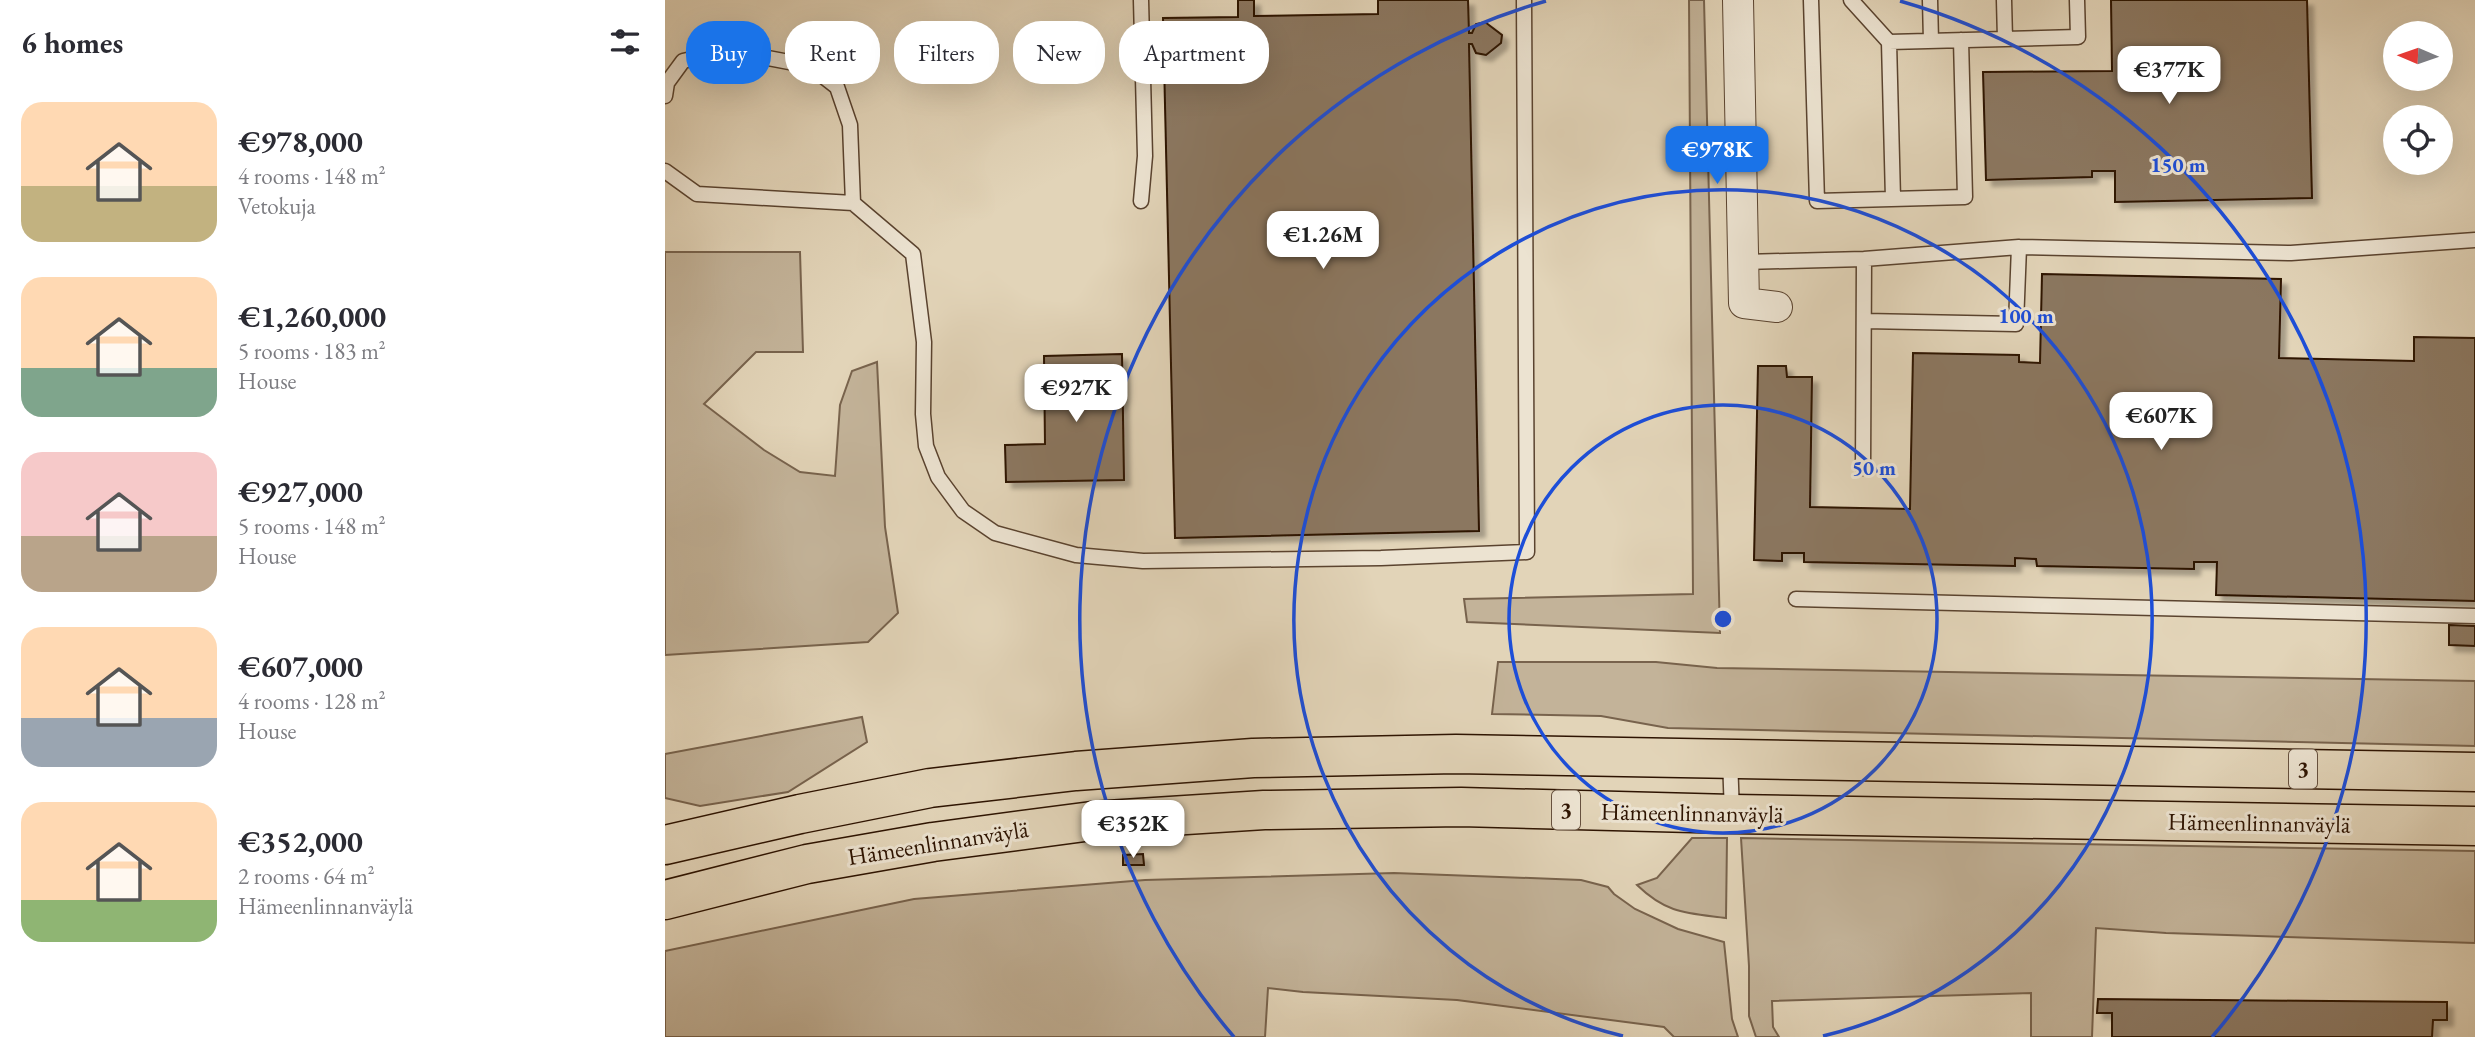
<!DOCTYPE html>
<meta charset="utf-8">
<style>
:root{--surface:#fff;--page:#f2f2f3;--text:#2b2b33;--muted:#7c7c81;--accent:#1a73e8}
body{margin:0;font-family:"EB Garamond",serif;background:var(--page);color:var(--text);height:100vh;display:flex;flex-direction:column;font-size:26px;white-space:nowrap}
*{box-sizing:border-box;margin:0}
p{font-size:23px;color:var(--muted)}
.icon{flex:none;width:38px;height:38px;fill:none;stroke:currentColor;stroke-width:2;stroke-linecap:round;stroke-linejoin:round}
.map{position:relative;flex:1;overflow:hidden}
.side{display:flex;flex-direction:column;background:var(--surface);width:665px}
.side>*{flex:none}
.top-card{position:absolute;left:21px;top:21px;width:665px;height:63px;display:flex;gap:14px}
.needle{width:46px;rotate:272deg}
.fabs{position:absolute;left:1718px;top:21px;display:grid;gap:14px}
.fabs a{display:grid;place-items:center;width:70px;height:70px;border-radius:50%;background:var(--surface);box-shadow:0 7px 28px #0002;font-size:35px}
.price{position:absolute;translate:-50% -60px;padding:0 16px;border-radius:14px;background:#fff;color:#222;font-size:23px;line-height:46px;filter:drop-shadow(0 2px 4px #0008)}
.price::after{content:'';position:absolute;left:50%;top:42px;width:21px;height:16px;margin-left:-10px;background:inherit;clip-path:polygon(0 0,100% 0,50% 100%)}
.price.active{background:var(--accent);color:#fff}
ul{padding:0;list-style:none}
li{display:flex;align-items:center;gap:21px;height:175px;padding:0 21px}
li span{display:grid;place-items:center;flex:none;width:196px;height:140px;border-radius:21px;color:#555}
li>.icon{margin-inline-start:auto}
span .icon{width:84px;height:84px;fill:#fffc;stroke-width:1}
li b{font-size:30px}
h2{display:flex;justify-content:space-between;align-items:center;height:84px;padding:0 21px;font-size:30px}
.chip{padding:0 24px;border-radius:28px;background:var(--surface);box-shadow:0 7px 28px #0002;font-size:24px;line-height:63px}
.chip.active{background:var(--accent);color:#fff}
main{display:flex;flex:1;min-height:0}
.map>svg:first-child{display:block}
.green{fill:#c3b399;stroke:#78634d;stroke-width:2}
.building{fill:#8b7760;stroke:#2d1301;stroke-width:2;filter:url(#shadow)}
.lines{fill:none;stroke-linecap:round;stroke-linejoin:round}
.service-casing{stroke:#5a432f;stroke-width:17}
.minor-casing{stroke:#5a432f;stroke-width:32}
.trunk-casing{stroke:#2d1301;stroke-width:41}
.service{stroke:#ece3d1;stroke-width:14}
.minor{stroke:#ece3d1;stroke-width:30}
.trunk{stroke:#e2d4b8;stroke-width:38}
.ring{fill:none;stroke:#1d4ed8;stroke-width:3.5}
.labels{text-anchor:middle;stroke-width:6;stroke-linejoin:round;paint-order:stroke}
.shield{fill:#ece3d1;stroke:#66513f;stroke-width:2}
.shield-label{font-size:23px;font-weight:bold;fill:#2d1301}
.street-label{font-size:24px;fill:#2d1301;stroke:#ece3d1}
.centre{fill:#1d4ed8;stroke:#ece3d1;stroke-width:3.5}
.ring-label{font-size:21px;text-anchor:middle;font-weight:bold;fill:#1d4ed8;stroke:#ece3d1;stroke-width:6;stroke-linejoin:round;paint-order:stroke}
</style>
<main>
<section class="side">
<h2>6 homes<svg class="icon" aria-label="filters" viewBox="0 0 24 24"><path d="M4 7h16M4 17h16"/><circle cx="9" cy="7" r="2"/><circle cx="15" cy="17" r="2"/></svg></h2>
<ul>
<li><span style="background:linear-gradient(#ffd9b3 60%,#c2b280 0)"><svg class="icon" aria-label="home" viewBox="0 0 24 24"><path d="M3 11l9-7 9 7M6 9v11h12V9"/></svg></span><div><b>€978,000</b><p>4 rooms · 148 m²</p><p>Vetokuja</p></div></li>
<li><span style="background:linear-gradient(#ffd9b3 65%,#7fa58c 0)"><svg class="icon" aria-label="home" viewBox="0 0 24 24"><path d="M3 11l9-7 9 7M6 9v11h12V9"/></svg></span><div><b>€1,260,000</b><p>5 rooms · 183 m²</p><p>House</p></div></li>
<li><span style="background:linear-gradient(#f6c9c9 60%,#b9a48a 0)"><svg class="icon" aria-label="home" viewBox="0 0 24 24"><path d="M3 11l9-7 9 7M6 9v11h12V9"/></svg></span><div><b>€927,000</b><p>5 rooms · 148 m²</p><p>House</p></div></li>
<li><span style="background:linear-gradient(#ffd9b3 65%,#9aa5b1 0)"><svg class="icon" aria-label="home" viewBox="0 0 24 24"><path d="M3 11l9-7 9 7M6 9v11h12V9"/></svg></span><div><b>€607,000</b><p>4 rooms · 128 m²</p><p>House</p></div></li>
<li><span style="background:linear-gradient(#ffd9b3 70%,#8fb573 0)"><svg class="icon" aria-label="home" viewBox="0 0 24 24"><path d="M3 11l9-7 9 7M6 9v11h12V9"/></svg></span><div><b>€352,000</b><p>2 rooms · 64 m²</p><p>Hämeenlinnanväylä</p></div></li>
</ul>
</section>
<div class="map">
<svg width="1810" height="1037" viewBox="0 0 1810 1037">
<defs>
<filter id="shadow"><feDropShadow dx="6" dy="6" stdDeviation="2" flood-color="#0004"/></filter>
</defs>
<rect width="100%" height="100%" fill="#e2d4b8"/>
<filter id="stains"><feTurbulence type="fractalNoise" baseFrequency=".00286" numOctaves="4"/><feColorMatrix values="0 0 0 0 .2 0 0 0 0 .09 0 0 0 0 .02 0 0 0 .5 -.17"/></filter>
<radialGradient id="worn" r=".72"><stop offset=".6" stop-color="#630" stop-opacity="0"/><stop offset="1" stop-color="#630" stop-opacity=".3"/></radialGradient>
<path class="green" d="M1024 0H1039L1055 633 802 622 799 599 1028 594Z
M0 252H135L138 352H91L39 404 99 450 135 472 170 476 175 405 187 371 212 362 220 527 233 613 203 642 0 655Z
M833 662H991L1052 668 1810 681V746L1003 728 936 716 827 714Z
M197 717 202 742 123 792 35 806 0 798V754Z
M1027 838H1062L1061 918C1022 913 1002 914 972 885L992 878Z
M1076 838 1810 851V943L1501 933 1431 928 1427 1037H1366V993L1107 1001 1108 1027 1114 1037H1091L1084 1016V966Z
M729 873 916 880 943 887 949 894 970 909 1013 929 1059 942 1067 1019 1073 1037H1009L999 1027 792 1000 638 992 603 988 600 1037H0V951L249 899 480 880Z"/>
<path class="building" d="M573 0H589V16L713 14V0H803L804 33H807L811 24 820 22 837 35 836 43 821 55 811 53 807 44H804L814 531 510 538 498 18 573 17Z
M1446 0H1642L1647 198 1450 202V171H1427V177L1321 180 1318 72 1447 71Z
M1377 274 1616 279 1614 358 1749 361V337L1810 338V601L1551 595 1552 562H1529V569L1372 566 1371 559 1350 558V566L1139 562V553H1117V561L1089 560 1093 366H1121L1122 377H1147L1145 507 1245 509 1248 353 1354 355V362L1375 363Z
M457 354 459 480 341 482 340 445 380 444 379 356Z
M1784 625 1810 626V646L1784 645Z
M478 854 479 865H458V855Z
M1433 999 1782 1002V1020H1768L1767 1037H1447V1013H1432Z"/>
<g class="lines">
<defs>
<path id="service" d="M476 0 480 156 476 201
M1146 0 1152 201 1300 197 1296 40
M1186 0 1224 42 1413 37 1412 0
M1265 0 1266 41
M1339 0 1340 39
M1224 42 1228 199
M0 96 2 83 18 61 57 52 92 56 145 66 172 87 185 125 188 203
M0 171 32 194 188 203 248 254 259 342 258 414 261 446 273 477 298 511 330 533 411 555 478 561 716 558 862 552 859 0
M1079 262 1199 259 1354 247 1626 253 1810 240
M1200 321 1351 324 1354 247
M1198 468 1199 259
M1131 599 1810 616
M1065 759 1067 813"/>
<path id="minor" d="M1073 0 1079 303 1112 307"/>
<path id="trunk" d="M0 845 135 814 265 788 411 771 588 758 791 754 1810 772
M0 900 142 864 268 842 427 821 599 810 796 807 1067 814 1810 826"/>
</defs>
<use href="#service" class="service-casing"/>
<use href="#minor" class="minor-casing"/>
<use href="#trunk" class="trunk-casing"/>
<use href="#service" class="service"/>
<use href="#minor" class="minor"/>
<use href="#trunk" class="trunk"/>
</g>
<g class="ring">
<circle cx="1058" cy="619" r="214"/>
<path d="M958 1036A429 429 0 1 1 1158 1036"/>
<path d="M569 1037A643 643 0 0 1 881 1M1235 1A643 643 0 0 1 1547 1037"/>
</g>
<g class="labels">
<g class="shield">
<rect x="1624" y="749.5" width="28" height="39" rx="5"/>
<rect x="887" y="790.5" width="28" height="39" rx="5"/>
</g>
<g class="shield-label">
<text x="1638" y="777">3</text>
<text x="901" y="818">3</text>
</g>
<g class="street-label">
<text transform="translate(1027 813) rotate(1)" y="8">Hämeenlinnanväylä</text>
<text transform="translate(1594 823) rotate(1)" y="8">Hämeenlinnanväylä</text>
<text transform="translate(273 843) rotate(-9)" y="8">Hämeenlinnanväylä</text>
</g>
</g>
<circle cx="1058" cy="619" r="10" class="centre"/>
<g class="ring-label">
<text x="1513" y="172">150 m</text>
<text x="1361" y="323">100 m</text>
<text x="1209" y="475">50 m</text>
</g>
<rect width="100%" height="100%" filter="url(#stains)"/>
<rect width="100%" height="100%" fill="url(#worn)"/>
</svg>
<div class="fabs">
<a><svg class="needle" viewBox="-14 -14 28 28"><path d="M0-13l5 13h-10z" fill="#e53935"/><path d="M0 13l5-13h-10z" fill="#7c7c81"/></svg></a>
<a><svg class="icon" aria-label="locate" viewBox="0 0 24 24"><circle cx="12" cy="12" r="6"/><path d="M12 2v4M12 18v4M2 12h4M18 12h4"/></svg></a>
</div>
<b class="price" style="left:1504px;top:106px">€377K</b>
<b class="price active" style="left:1052px;top:186px">€978K</b>
<b class="price" style="left:658px;top:271px">€1.26M</b>
<b class="price" style="left:411px;top:424px">€927K</b>
<b class="price" style="left:1496px;top:452px">€607K</b>
<b class="price" style="left:468px;top:860px">€352K</b>
<div class="top-card">
<a class="chip active">Buy</a>
<a class="chip">Rent</a>
<a class="chip">Filters</a>
<a class="chip">New</a>
<a class="chip">Apartment</a>
</div>
</div>
</main>
